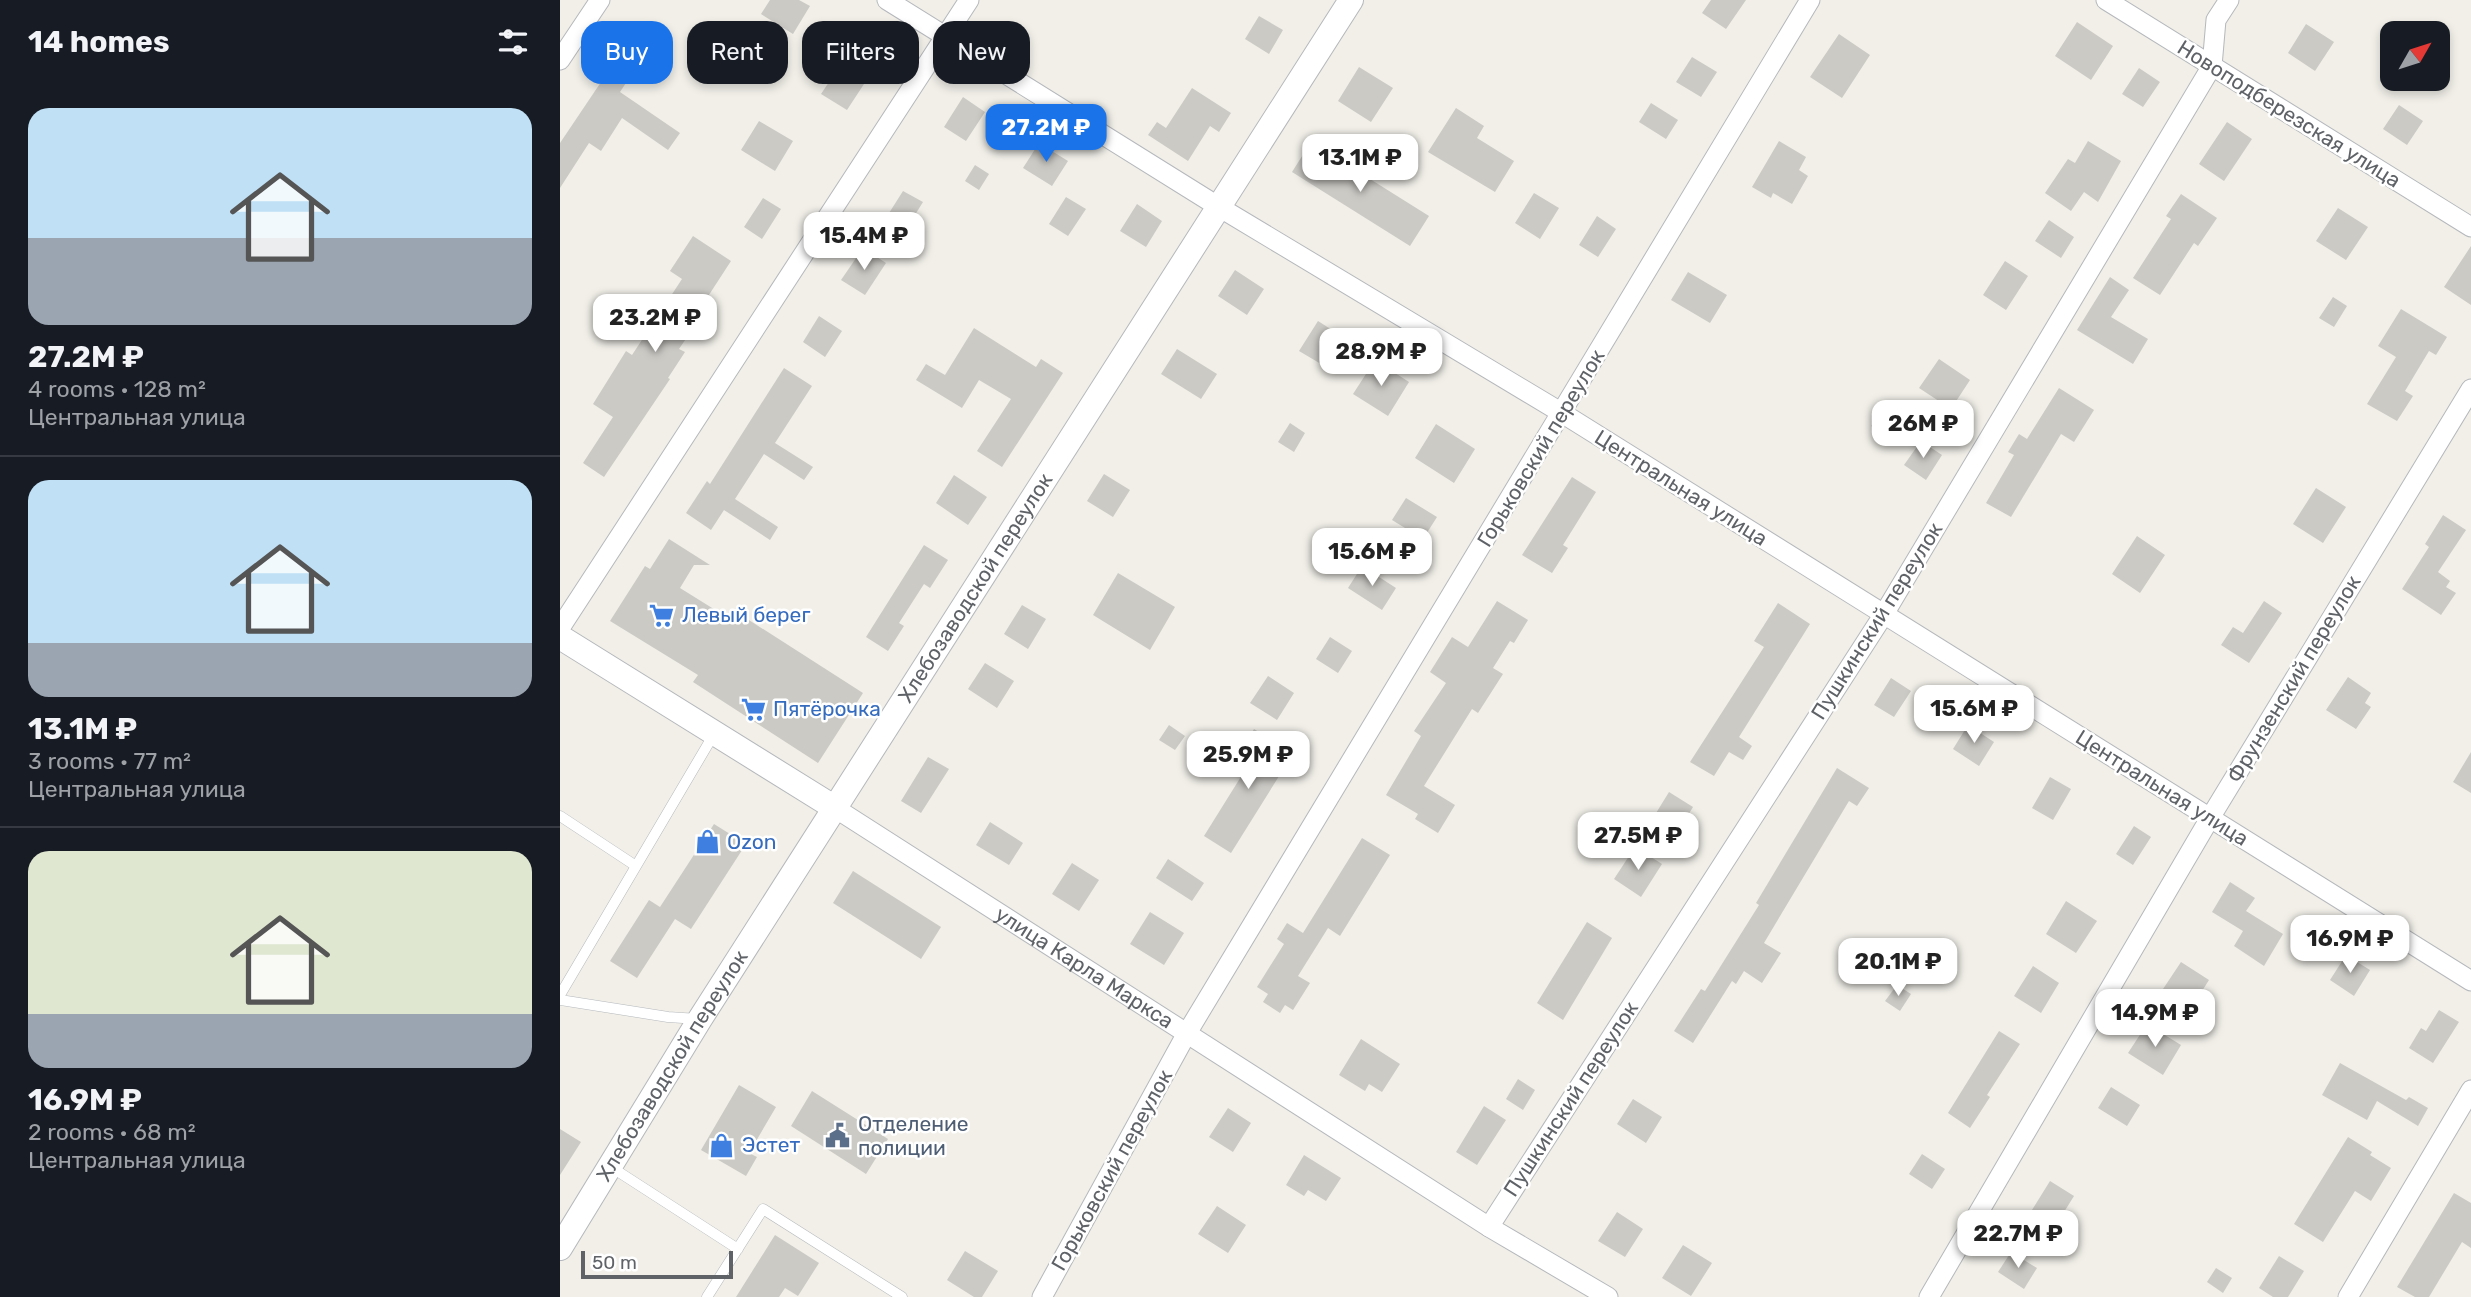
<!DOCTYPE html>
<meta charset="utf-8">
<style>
:root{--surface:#171b24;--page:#242831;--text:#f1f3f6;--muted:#9ea1a6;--line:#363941;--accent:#1a73e8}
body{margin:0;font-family:Rubik,sans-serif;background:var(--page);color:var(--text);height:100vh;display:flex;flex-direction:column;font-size:26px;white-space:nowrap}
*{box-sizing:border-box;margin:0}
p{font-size:23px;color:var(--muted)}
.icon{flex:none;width:38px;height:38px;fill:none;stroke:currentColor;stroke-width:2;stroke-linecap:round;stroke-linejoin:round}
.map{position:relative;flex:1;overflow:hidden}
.drawer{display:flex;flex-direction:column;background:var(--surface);width:560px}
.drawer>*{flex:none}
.top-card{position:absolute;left:21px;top:21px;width:665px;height:63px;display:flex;gap:14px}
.needle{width:46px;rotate:51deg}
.fabs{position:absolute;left:1820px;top:21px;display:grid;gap:14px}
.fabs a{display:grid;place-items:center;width:70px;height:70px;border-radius:14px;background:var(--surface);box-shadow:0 4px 10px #0003;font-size:35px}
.scale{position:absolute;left:21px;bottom:18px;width:152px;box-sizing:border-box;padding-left:7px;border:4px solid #5f6368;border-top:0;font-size:19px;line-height:24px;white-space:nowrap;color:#5f6368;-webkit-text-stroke:5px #fff;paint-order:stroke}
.price{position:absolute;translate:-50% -60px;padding:0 16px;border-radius:14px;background:#fff;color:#222;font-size:23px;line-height:46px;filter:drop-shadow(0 2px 4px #0008)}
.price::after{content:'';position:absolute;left:50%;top:42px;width:21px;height:16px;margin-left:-10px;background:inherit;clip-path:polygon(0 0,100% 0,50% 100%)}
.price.current{background:var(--accent);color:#fff}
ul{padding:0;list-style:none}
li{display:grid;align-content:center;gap:14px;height:371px;padding:0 28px}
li+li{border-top:2px solid var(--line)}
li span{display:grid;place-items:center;height:217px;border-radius:21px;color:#555}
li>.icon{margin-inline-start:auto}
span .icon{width:126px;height:126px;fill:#fffc;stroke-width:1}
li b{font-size:30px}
h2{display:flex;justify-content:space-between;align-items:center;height:84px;padding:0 28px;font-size:30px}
.pill{padding:0 24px;border-radius:21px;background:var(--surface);box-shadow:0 4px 10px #0003;font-size:24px;line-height:63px}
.pill.current{background:var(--accent);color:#fff}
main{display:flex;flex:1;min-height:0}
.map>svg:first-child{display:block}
.building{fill:#cccac5}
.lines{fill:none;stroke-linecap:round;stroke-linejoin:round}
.service-casing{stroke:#b5b8bc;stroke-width:11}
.minor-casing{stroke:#b5b8bc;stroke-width:21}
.tertiary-casing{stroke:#b5b8bc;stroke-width:26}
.service{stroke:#fff;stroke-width:10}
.minor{stroke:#fff;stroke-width:19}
.tertiary{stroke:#fff;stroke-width:24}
.labels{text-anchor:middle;stroke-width:5;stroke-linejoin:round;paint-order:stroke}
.street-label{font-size:21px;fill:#5f6368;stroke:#fff}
.shop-label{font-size:21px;fill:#366cbe;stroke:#fff;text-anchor:start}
.service-label{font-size:21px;fill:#4e5e75;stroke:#fff;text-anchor:start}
</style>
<main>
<section class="drawer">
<h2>14 homes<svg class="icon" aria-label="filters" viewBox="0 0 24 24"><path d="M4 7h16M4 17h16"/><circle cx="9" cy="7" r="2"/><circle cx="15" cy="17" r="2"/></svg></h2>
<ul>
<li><span style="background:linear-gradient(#bfe0f5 60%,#9aa5b1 0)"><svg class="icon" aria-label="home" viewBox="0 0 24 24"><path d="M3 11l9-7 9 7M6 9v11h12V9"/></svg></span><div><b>27.2M ₽</b><p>4 rooms · 128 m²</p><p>Центральная улица</p></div></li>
<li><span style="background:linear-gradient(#bfe0f5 75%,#9aa5b1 0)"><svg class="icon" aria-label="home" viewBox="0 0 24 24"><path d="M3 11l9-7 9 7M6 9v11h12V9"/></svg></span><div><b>13.1M ₽</b><p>3 rooms · 77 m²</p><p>Центральная улица</p></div></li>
<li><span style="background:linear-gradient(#dfe7d0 75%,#9aa5b1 0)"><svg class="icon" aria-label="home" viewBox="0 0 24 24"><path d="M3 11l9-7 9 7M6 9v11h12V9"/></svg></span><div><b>16.9M ₽</b><p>2 rooms · 68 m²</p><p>Центральная улица</p></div></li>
</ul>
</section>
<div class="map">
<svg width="1911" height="1297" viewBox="0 0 1911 1297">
<rect width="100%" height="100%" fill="#f1efe8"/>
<path class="building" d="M210 0H239L250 6 233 34 201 14Z
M1151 0H1186L1166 29 1142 13Z
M699 16 723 30 709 54 685 39Z
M1517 22 1553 46 1531 80 1495 56Z
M1746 24 1774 42 1755 71 1728 53Z
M74 33 91 45 60 92 120 133 108 150 62 118 41 151 29 143 0 188V143Z
M1279 34 1310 55 1282 98 1250 77Z
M1132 57 1157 72 1141 97 1116 82Z
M279 67 304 84 287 110 261 94Z
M799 67 833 88 811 122 778 101Z
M1579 68 1600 82 1583 107 1562 94Z
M632 88 671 113 659 132 650 126 628 161 588 135 597 122 606 128Z
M403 97 425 112 406 141 384 127Z
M1091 103 1118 120 1106 139 1079 122Z
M1839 105 1863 121 1847 145 1823 129Z
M896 108 924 126 917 138 954 161 935 192 868 152Z
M199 121 233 141 215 171 181 150Z
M1667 122 1692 139 1664 181 1639 164Z
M1219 141 1246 157 1239 170 1248 176 1232 204 1213 193 1211 198 1192 187Z
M1528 141 1561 161 1538 202 1524 192 1511 211 1485 193 1508 159 1515 163Z
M751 142 869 216 850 246 732 172Z
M479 143 508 161 492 186 463 168Z
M415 165 429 174 419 190 405 181Z
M343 191 363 202 343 234 324 221Z
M974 193 999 208 980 239 955 223Z
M1621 194 1657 218 1638 246 1634 243 1600 295 1573 278 1611 219 1606 216Z
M506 197 526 209 508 236 489 224Z
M203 198 221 209 202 239 184 227Z
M577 204 602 221 586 247 560 231Z
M1778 208 1808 227 1786 260 1756 241Z
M1037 216 1056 229 1038 257 1019 245Z
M1489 220 1514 237 1501 258 1475 241Z
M133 236 171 261 132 321 136 324 119 349 125 352 108 378 110 379 44 477 23 463 53 417 33 404 66 351 72 355 122 279 110 271Z
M1911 246V305L1884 287Z
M303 248 326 263 305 295 281 280Z
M1445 261 1468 276 1446 310 1423 295Z
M675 270 704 289 687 315 658 296Z
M1128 272 1167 295 1150 323 1111 300Z
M1550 277 1569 290 1551 317 1588 339 1573 364 1517 330Z
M1773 297 1787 306 1774 327 1759 318Z
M1841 309 1887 337 1876 355 1869 351 1845 391 1853 396 1837 421 1807 404 1836 357 1818 346Z
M259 316 282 331 265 357 243 342Z
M758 321 780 335 761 364 739 351Z
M414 328 476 367 481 359 503 373 442 467 417 451 451 399 419 380 402 408 356 380 366 364 385 375Z
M617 349 657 374 641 399 601 374Z
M1379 359 1410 380 1391 409 1359 388Z
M815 360 849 382 828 416 793 394Z
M224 368 252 386 215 443 253 467 244 480 204 454 175 499 218 527 210 540 164 510 151 530 126 513 147 481 150 484Z
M1499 388 1534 410 1514 442 1501 434 1451 517 1426 503 1454 455 1448 452 1459 434 1467 439Z
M1326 400 1351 415 1336 441 1311 426Z
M730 423 745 433 734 452 718 442Z
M876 424 915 449 894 483 855 458Z
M1361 441 1382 455 1366 480 1344 465Z
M544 474 570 490 553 517 527 501Z
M394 475 427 497 408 525 376 503Z
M1012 477 1036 492 1003 545 1008 548 992 573 962 555Z
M1756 488 1786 507 1763 543 1733 524Z
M846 498 877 517 863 539 832 520Z
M1883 515 1906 530 1878 572 1890 581 1886 587 1896 593 1881 615 1842 589 1869 547 1865 544Z
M1577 536 1605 555 1580 593 1552 574Z
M109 539 150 565H134L120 588 173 621 178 613 303 693 258 763 133 682 138 675 50 621 85 566 90 569Z
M364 545 388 560 370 588 364 584 339 623 344 626 328 651 306 637Z
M802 566 836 588 822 610 788 588Z
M558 573 615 607 590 650 533 615Z
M937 601 968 620 954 643 950 641 933 668 943 674 918 713 912 709 864 786 895 805 878 833 855 819 858 814 826 795 861 736 854 731 886 683 870 672 892 637 908 647Z
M1704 601 1722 613 1689 663 1661 645 1673 627 1683 633Z
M1218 603 1250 624 1179 737 1192 746 1183 760 1169 752 1154 776 1130 762 1204 647 1194 641Z
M462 605 486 619 468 649 444 634Z
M770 637 792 651 778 673 756 659Z
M425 663 454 681 437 708 408 689Z
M708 676 734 693 717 720 690 703Z
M1788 677 1811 693 1805 703 1811 707 1796 729 1766 710Z
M1331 678 1351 691 1334 717 1314 705Z
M609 725 625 736 615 750 599 740Z
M1408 725 1434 742 1419 766 1393 749Z
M694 729 724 748 717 759 726 765 671 853 644 836 692 759 680 752Z
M1911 752V793L1893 782Z
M368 757 389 769 361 813 341 801Z
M1277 768 1309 788 1297 806 1289 801 1204 943 1221 953 1202 983 1184 971 1176 984 1172 981 1133 1043 1114 1031 1141 989 1145 991 1199 905 1196 903Z
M1490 777 1511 789 1493 820 1472 808Z
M1109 792 1133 807 1117 833 1093 818Z
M430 822 463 843 449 865 416 845Z
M154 824 186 844 131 929 115 919 77 978 50 961 89 900 100 907Z
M1574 826 1591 837 1573 865 1556 854Z
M802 838 830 855 780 936 768 928 738 976 750 983 733 1010 725 1005 720 1013 703 1002 708 994 697 987 724 944 717 939 727 923 743 933Z
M1075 847 1102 864 1081 897 1054 879Z
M608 859 644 883 632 901 596 878Z
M512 863 539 880 519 911 492 894Z
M293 871 381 927 361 959 273 903Z
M1670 882 1695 898 1686 911 1723 934 1704 966 1674 946 1683 931 1652 912Z
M1506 901 1537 921 1516 953 1486 934Z
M590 912 624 933 604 965 570 944Z
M1027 922 1052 938 1003 1020 977 1003Z
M1786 955 1810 970 1794 996 1770 980Z
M1621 962 1649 980 1630 1010 1601 992Z
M1473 966 1499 983 1481 1013 1454 996Z
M1337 985 1351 994 1340 1011 1325 1001Z
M1879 1010 1899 1022 1873 1063 1849 1048 1861 1028 1866 1031Z
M1587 1024 1621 1045 1603 1075 1568 1053Z
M1439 1031 1460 1044 1427 1095 1430 1097 1410 1128 1388 1113Z
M801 1039 840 1064 822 1092 809 1084 805 1091 779 1075Z
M1780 1063 1846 1100 1849 1097 1868 1108 1858 1126 1817 1101 1807 1120 1762 1095Z
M958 1079 975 1090 963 1110 946 1099Z
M179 1085 216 1107 189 1153 197 1157 186 1176 141 1150Z
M1551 1087 1580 1105 1567 1126 1538 1108Z
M252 1091 328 1139 306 1174 231 1126Z
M1073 1099 1102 1117 1086 1143 1057 1124Z
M924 1106 946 1120 917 1165 896 1152Z
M668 1108 691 1123 673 1152 649 1137Z
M0 1129 21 1142 0 1175Z
M1788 1137 1812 1152 1810 1155 1831 1168 1811 1201 1795 1191 1763 1242 1734 1224Z
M1362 1154 1385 1169 1372 1189 1349 1174Z
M744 1155 781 1178 766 1201 748 1190 744 1196 726 1185Z
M1490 1181 1514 1196 1491 1233 1467 1218Z
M1894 1193 1911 1203V1248L1902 1242 1869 1297H1855L1837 1287Z
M657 1206 686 1225 668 1253 638 1234Z
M1057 1212 1083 1229 1065 1257 1038 1241Z
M215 1235 259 1263 238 1296 225 1288 219 1297H176Z
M1123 1245 1152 1263 1131 1296 1102 1278Z
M405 1251 438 1271 422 1297H414L387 1280Z
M1451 1252 1477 1268 1464 1289 1438 1272Z
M1719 1256 1744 1271 1728 1297H1713L1699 1288Z
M1656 1268 1672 1278 1663 1293 1647 1282Z"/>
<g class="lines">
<defs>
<path id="service" d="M0 816 76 866
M0 995 154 734
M0 1000 108 1017 138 1019
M51 1167 178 1249
M147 1297 203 1209 342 1297"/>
<g id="minor">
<path d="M327 0 659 207 1002 413 1911 981"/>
<path d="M1546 0 1911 227"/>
<path d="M0 60 40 0"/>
<path d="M0 628 409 0"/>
<path id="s1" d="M275 808 929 1227 1048 1297"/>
<path d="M929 1227 1324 614 1652 66 1656 20 1669 0"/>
<path d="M482 1297 627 1033 1250 0"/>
<path d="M1369 1297 1650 818 1911 389"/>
<path d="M1788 1297 1911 1090"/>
</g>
<g id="tertiary">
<path d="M0 637 275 808"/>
<path id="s2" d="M0 1248 140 1019 791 0"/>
</g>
</defs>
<use href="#service" class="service-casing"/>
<use href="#minor" class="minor-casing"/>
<use href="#tertiary" class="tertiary-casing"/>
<use href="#service" class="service"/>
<use href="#minor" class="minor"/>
<use href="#tertiary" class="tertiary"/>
</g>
<defs>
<symbol id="supermarket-bare" viewBox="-9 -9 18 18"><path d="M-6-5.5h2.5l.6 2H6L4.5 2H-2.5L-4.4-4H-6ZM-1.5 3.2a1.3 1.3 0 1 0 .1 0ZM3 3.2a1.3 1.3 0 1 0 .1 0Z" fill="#3f7fe0" stroke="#fff" stroke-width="2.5" paint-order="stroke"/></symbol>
<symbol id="shop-bare" viewBox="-9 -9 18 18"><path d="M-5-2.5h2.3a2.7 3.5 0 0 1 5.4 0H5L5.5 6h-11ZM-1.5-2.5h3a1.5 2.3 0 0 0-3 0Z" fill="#3f7fe0" stroke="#fff" stroke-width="2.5" paint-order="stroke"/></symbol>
<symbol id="civic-bare" viewBox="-9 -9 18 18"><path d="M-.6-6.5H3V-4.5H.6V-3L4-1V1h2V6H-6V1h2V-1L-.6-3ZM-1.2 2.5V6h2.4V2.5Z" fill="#5c6f8a" stroke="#fff" stroke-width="2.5" paint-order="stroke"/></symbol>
</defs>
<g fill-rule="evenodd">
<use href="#supermarket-bare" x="84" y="598" width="35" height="35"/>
<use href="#supermarket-bare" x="176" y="692" width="35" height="35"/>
<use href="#shop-bare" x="130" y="824" width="35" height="35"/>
<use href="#civic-bare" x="260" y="1118" width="35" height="35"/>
<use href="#shop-bare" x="144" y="1128" width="35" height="35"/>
</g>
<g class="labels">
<g class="street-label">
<text transform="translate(1729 114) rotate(32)" y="7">Новоподберезская улица</text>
<text transform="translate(981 448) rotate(-59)" y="7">Горьковский переулок</text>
<text transform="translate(1121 488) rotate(32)" y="7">Центральная улица</text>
<text dy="7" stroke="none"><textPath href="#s2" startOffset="780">Хлебозаводской переулок</textPath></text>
<text transform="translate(1317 621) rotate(-58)" y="7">Пушкинский переулок</text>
<text transform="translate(1734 679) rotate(-59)" y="7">Фрунзенский переулок</text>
<text transform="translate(1602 788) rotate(32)" y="7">Центральная улица</text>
<text dy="7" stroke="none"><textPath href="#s1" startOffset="296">улица Карла Маркса</textPath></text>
<text dy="7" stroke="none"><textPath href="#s2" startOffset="214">Хлебозаводской переулок</textPath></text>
<text transform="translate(1011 1099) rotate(-57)" y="7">Пушкинский переулок</text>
<text transform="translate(552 1170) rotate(-61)" y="7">Горьковский переулок</text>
</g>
<g class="shop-label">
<text x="122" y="622">Левый берег</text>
<text x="213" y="716">Пятёрочка</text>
<text x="167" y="849">Ozon</text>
<text x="182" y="1152">Эстет</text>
</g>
<g class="service-label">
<text x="298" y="1131">Отделение<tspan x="298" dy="24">полиции</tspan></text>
</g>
</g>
</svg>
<div class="fabs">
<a><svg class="needle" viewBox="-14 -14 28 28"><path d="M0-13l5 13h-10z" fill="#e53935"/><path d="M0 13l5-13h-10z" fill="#9ea1a6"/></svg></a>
</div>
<div class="scale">50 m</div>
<b class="price current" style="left:486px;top:164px">27.2M ₽</b>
<b class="price" style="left:800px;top:194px">13.1M ₽</b>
<b class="price" style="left:304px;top:272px">15.4M ₽</b>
<b class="price" style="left:95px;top:354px">23.2M ₽</b>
<b class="price" style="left:821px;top:388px">28.9M ₽</b>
<b class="price" style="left:1363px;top:460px">26M ₽</b>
<b class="price" style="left:812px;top:588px">15.6M ₽</b>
<b class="price" style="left:1414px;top:745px">15.6M ₽</b>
<b class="price" style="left:688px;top:791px">25.9M ₽</b>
<b class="price" style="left:1078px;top:872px">27.5M ₽</b>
<b class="price" style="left:1790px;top:975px">16.9M ₽</b>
<b class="price" style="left:1338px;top:998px">20.1M ₽</b>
<b class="price" style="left:1595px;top:1049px">14.9M ₽</b>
<b class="price" style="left:1458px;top:1270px">22.7M ₽</b>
<div class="top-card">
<a class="pill current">Buy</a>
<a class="pill">Rent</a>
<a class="pill">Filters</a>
<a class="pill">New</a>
</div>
</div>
</main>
